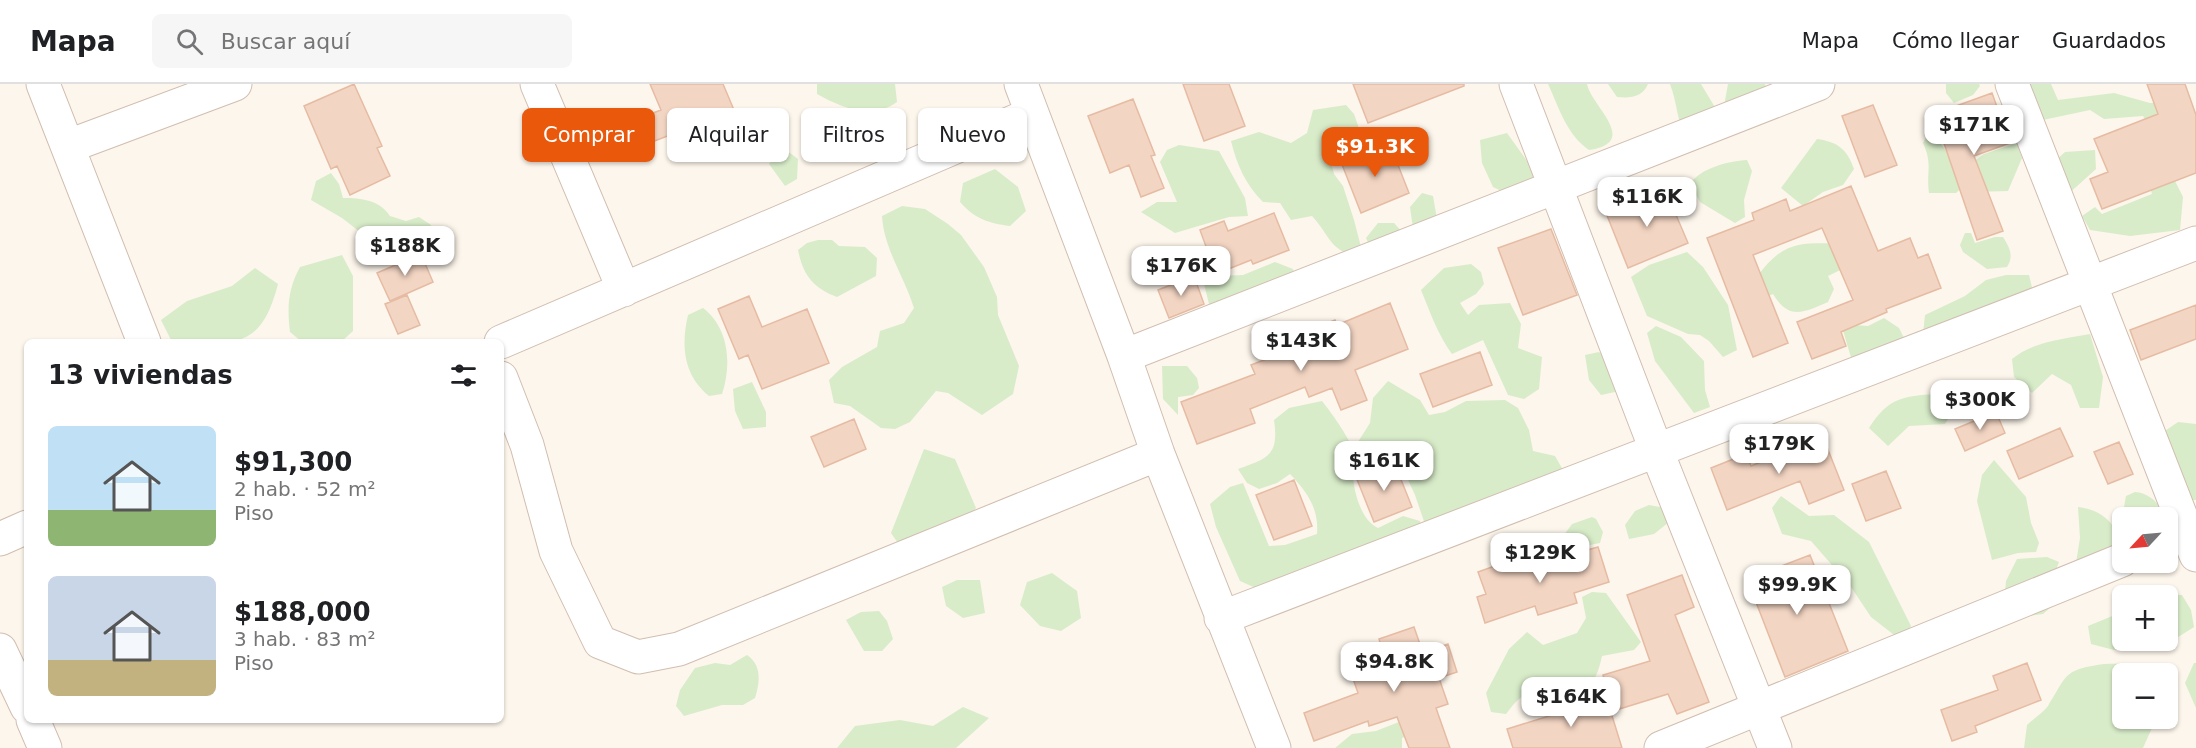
<!DOCTYPE html>
<html lang="es">
<meta charset="utf-8">
<style>
:root{--surface:#fff;--page:#f6f6f6;--text:#202124;--muted:#757577;--line:#e0e0e0;--accent:#ea580c}
body{margin:0;font-family:"DejaVu Sans",sans-serif;background:var(--page);color:var(--text);height:100vh;display:flex;flex-direction:column;font-size:22px;white-space:nowrap}
*{box-sizing:border-box;margin:0}
p{font-size:20px;color:var(--muted)}
.icon{flex:none;width:33px;height:33px;fill:none;stroke:currentColor;stroke-width:2;stroke-linecap:round;stroke-linejoin:round}
.map{position:relative;flex:1;overflow:hidden}
.sheet{position:absolute;left:24px;top:255px;width:480px;height:384px;display:flex;flex-direction:column;background:var(--surface);border-radius:9px;box-shadow:0 2px 4px #0004}
.sheet>*{flex:none}
.banner{position:absolute;left:522px;top:24px;width:570px;height:54px;display:flex;gap:12px}
.needle{width:39px;rotate:244deg}
.buttons{position:absolute;left:2112px;top:423px;display:grid;gap:12px}
.buttons a{display:grid;place-items:center;width:66px;height:66px;border-radius:9px;background:var(--surface);box-shadow:0 2px 4px #0004;font-size:30px}
.price{position:absolute;translate:-50% -51px;padding:0 14px;border-radius:12px;background:#fff;color:#222;font-size:20px;line-height:39px;filter:drop-shadow(0 2px 3px #0008)}
.price::after{content:'';position:absolute;left:50%;top:36px;width:18px;height:14px;margin-left:-9px;background:inherit;clip-path:polygon(0 0,100% 0,50% 100%)}
.price.selected{background:var(--accent);color:#fff}
ul{padding:0;list-style:none}
li{display:flex;align-items:center;gap:18px;height:150px;padding:0 24px}
li span{display:grid;place-items:center;flex:none;width:168px;height:120px;border-radius:9px;color:#555}
li>.icon{margin-inline-start:auto}
span .icon{width:72px;height:72px;fill:#fffc;stroke-width:1}
li b{font-size:26px}
h2{display:flex;justify-content:space-between;align-items:center;height:72px;padding:0 24px;font-size:26px}
.pill{padding:0 21px;border-radius:9px;background:var(--surface);box-shadow:0 2px 4px #0004;font-size:21px;line-height:54px}
.pill.selected{background:var(--accent);color:#fff}
header{display:flex;align-items:center;gap:36px;box-sizing:border-box;height:84px;padding:0 30px;background:var(--surface);border-bottom:2px solid var(--line)}
header strong{font-size:28px}
nav{display:flex;gap:33px;margin-inline-start:auto;font-size:21px}
.search{width:420px;height:54px;background:var(--page);display:flex;align-items:center;gap:15px;box-sizing:border-box;padding:0 21px;border-radius:9px;color:var(--muted);font-size:22px}
.map>svg:first-child{display:block}
.green{fill:#d8ecc9}
.building{fill:#f3d5c3;stroke:#e6bba3;stroke-width:1.5}
.lines{fill:none;stroke-linecap:round;stroke-linejoin:round}
.street-casing{stroke:#d1beb0;stroke-width:35}
.street{stroke:#fff;stroke-width:33}
</style>
<header>
<strong>Mapa</strong>
<div class="search"><svg class="icon" aria-label="search" viewBox="0 0 24 24"><circle cx="10" cy="10" r="6"/><path d="M15 15l6 6"/></svg>Buscar aquí</div>
<nav><a>Mapa</a><a>Cómo llegar</a><a>Guardados</a></nav>
</header>
<div class="map">
<svg width="2196" height="664" viewBox="0 0 2196 664">
<rect width="100%" height="100%" fill="#fdf6ec"/>
<path class="green" d="M817 0H895L897 18C872 36 842 24 817 10Z
M1548 0H1587C1591 22 1641 58 1589 66 1567 51 1559 24 1548 0Z
M1608 0H1648C1642 14 1630 14 1617 13Z
M1670 0H1701L1719 30 1685 53C1677 36 1677 18 1670 0Z
M1728 0H1765L1767 9 1724 22Z
M1946 0H1979L1980 2 1973 11 1954 19 1946 9Z
M2024 0H2051L2058 16 2114 9 2150 19H2170L2151 46 2143 32 2104 35 2090 26 2043 36Z
M1346 21 1354 30 1360 47 1328 66 1334 90 1343 102 1354 136 1361 163 1350 171C1328 162 1328 149 1312 132L1291 136 1280 119 1263 118C1245 100 1237 81 1231 57L1259 48 1291 59 1307 49 1313 26Z
M1507 49 1537 91 1540 114 1508 110 1493 103 1482 79 1480 56Z
M1928 50C1944 55 1957 87 1964 102L1956 109H1929C1926 87 1933 81 1923 59Z
M1817 55C1838 58 1847 65 1854 85L1843 101 1823 108 1803 122 1781 104Z
M2017 59 2022 74 2008 107 1973 108 1970 80 1984 70Z
M1179 61 1219 67 1245 114 1248 132 1229 133 1175 149 1141 128 1157 118H1177L1160 78 1167 66Z
M782 63 798 75 797 95 785 102 769 80Z
M2095 66 2096 85 2065 113 2055 77 2065 68Z
M1747 76 1752 87 1744 116 1745 133 1735 139 1700 118 1690 100C1700 84 1729 77 1747 76Z
M995 85 1018 103 1026 127 1010 142C988 139 975 135 960 118L963 99Z
M2145 85 2171 89 2183 113 2180 146 2130 152 2090 146 2082 132 2095 123 2102 130 2152 110Z
M331 89 339 100 343 114C361 114 380 116 390 132L406 137 419 133 431 141C423 163 412 165 391 172L342 134 311 116 316 97Z
M1422 109 1433 112 1437 135 1415 159 1410 123Z
M902 122 925 125 948 140 961 151 984 183 997 213 998 231 1019 282 1013 310 982 331 948 309 936 307 910 338 895 345 881 344 850 322 834 319 829 296 842 283 877 263 880 247 904 239 914 224C904 192 884 165 882 132Z
M1378 139H1394L1405 151 1372 167 1366 154Z
M1965 149H1971L1975 159 1995 153H2003C2010 164 2014 172 2007 183L1987 185 1963 168 1960 161Z
M818 156H832L839 162 865 163 877 174 876 192 837 213C813 204 803 191 798 166L807 159Z
M1852 159 1859 177 1828 192 1834 205 1828 218C1803 229 1789 236 1773 210L1762 215 1757 193C1787 151 1806 161 1852 159Z
M1687 168 1703 183 1728 221 1737 266 1723 273 1709 257 1700 251 1688 250 1647 232 1631 193 1649 181Z
M342 171 353 192V247L341 258H302L290 248C287 223 288 205 300 183Z
M1275 178 1293 185 1299 201 1211 228 1204 200 1222 192 1243 191Z
M1471 180 1481 188 1484 200 1476 210 1460 219 1468 231 1479 221 1510 219 1521 240 1518 264 1542 273 1539 305 1524 315 1508 311 1483 256 1452 270C1438 251 1430 228 1421 206L1444 184Z
M255 184 278 200C260 269 234 258 172 258L161 236 187 217 232 202Z
M2006 191H2029L2036 220 1923 250 1925 231 1965 212 1986 196Z
M703 224C729 244 732 280 722 310L709 312C683 291 681 261 688 231Z
M1884 234 1899 244 1909 264 1853 280 1841 240 1868 242Z
M1656 242 1681 253 1704 277 1705 306 1710 323 1694 329 1655 277 1647 249Z
M2090 250 2103 293 2099 324H2080L2071 301 2052 290 2032 309 2014 293 2012 275C2034 257 2064 255 2090 250Z
M1599 268C1615 280 1618 289 1615 308L1601 311 1589 296 1585 271Z
M1162 282H1187L1197 294 1199 304 1193 311 1178 313V331L1163 315Z
M1388 297 1420 316 1429 331 1445 328 1466 317 1505 316 1518 324 1529 346 1533 367 1555 372 1567 393 1429 452 1415 411 1396 370 1365 380 1356 361 1370 339 1373 314Z
M752 298 766 328V343L743 345 735 327 733 305Z
M1936 310 1952 329 1945 340 1909 342 1888 362 1869 344C1888 314 1903 312 1936 310Z
M1322 317C1338 337 1350 356 1360 380L1353 385C1352 403 1360 436 1378 444L1403 432 1420 437 1425 456 1258 505 1240 497 1216 443 1210 420 1230 403 1243 399 1269 462 1285 461 1317 450C1319 424 1307 408 1290 390L1277 399 1259 405 1247 399 1238 385C1269 374 1279 371 1274 336L1289 324Z
M2178 338 2196 340V416H2192L2187 400 2169 376 2162 349Z
M924 365 955 375 976 424 963 442 902 465 891 449Z
M1994 376 2026 413 2031 439 2039 459 2036 468 2018 469 1992 476 1977 417 1982 391Z
M2135 408C2148 408 2162 421 2165 433L2122 434 2126 412Z
M1781 412 1809 432 1834 431 1869 458 1911 542 1903 558 1871 533 1851 503 1811 457 1782 450 1772 424Z
M1649 421 1665 424 1669 438 1654 450 1629 455 1625 441 1635 427Z
M2078 423C2110 427 2122 448 2122 478L2075 485 2080 454Z
M1592 433 1596 435 1603 448 1600 459 1569 465 1564 451 1572 440Z
M2047 473 2059 478 2057 483 2066 510 2043 530 2021 533 2004 519 2006 497 2017 475Z
M1052 489 1077 507 1081 534 1061 547 1040 542 1020 521 1027 498Z
M957 496H980L985 529 963 534 946 522 942 503Z
M1592 508 1606 509 1641 558 1634 566 1602 572C1589 634 1559 598 1522 613 1516 616 1510 625 1506 630L1491 628 1486 609 1509 565 1527 548 1543 561 1577 549 1586 534 1582 513Z
M2158 510 2182 511 2191 526 2194 543 2175 555 2168 551V512L2154 511Z
M879 527 887 537 893 555 882 567H864L846 536 861 528Z
M2122 528V556L2135 558 2114 566 2091 560 2088 542Z
M747 571C762 581 760 598 755 614L743 621H722L684 632 676 622 680 606 695 584 715 579 730 581Z
M2194 579H2196V624L2185 599Z
M2104 580C2118 580 2138 578 2148 589L2122 590V634L2156 635 2143 664H2024L2027 641C2033 635 2043 629 2048 622 2068 590 2063 586 2104 580Z
M963 623 989 634 956 664H837L855 642 900 636 933 642Z
M1409 634 1416 648 1402 654V664H1335L1352 650 1376 647Z"/>
<path class="building" d="M354 0 382 62 377 64 390 92 350 111 337 82 331 85 304 22Z
M650 0H723L734 26 652 58 642 33 661 26Z
M1183 0H1229L1245 42 1204 57Z
M1353 0H1464V2L1368 39Z
M2147 0H2185L2196 31V89L2102 125 2090 95 2108 88 2094 55 2158 30Z
M1992 9 2010 59 1974 72 2003 147 1977 156 1934 30Z
M1133 15 1155 71 1151 72 1164 104 1141 113 1129 81 1110 89 1088 32Z
M1873 21 1897 81 1865 93 1842 32Z
M1389 58 1409 109 1361 129 1341 78Z
M1851 102 1878 167 1910 154 1918 174 1928 170 1941 204 1886 225 1887 228 1841 248 1846 262 1812 275 1797 238 1853 216 1822 144 1753 171 1788 259 1753 273 1707 154 1754 136 1752 129 1786 115 1790 127Z
M1665 105 1688 159 1628 184 1606 129Z
M1274 129 1289 166 1253 180 1251 176 1216 190 1200 146 1224 137 1228 147Z
M1551 145 1577 211 1523 231 1498 164Z
M421 170 433 198 390 217 377 189Z
M1194 192 1204 220 1169 234 1158 206Z
M407 211 420 241 398 250 385 220Z
M749 212 762 243 807 225 829 279 762 305 748 271 739 275 718 225Z
M1390 219 1408 265 1355 286 1367 316 1341 326 1332 304 1309 313 1305 303 1250 325 1255 339 1197 360 1181 318 1255 290 1251 281 1290 266 1286 256 1335 236 1337 241Z
M2196 221V255L2141 276 2130 246Z
M1480 268 1492 301 1433 323 1420 290Z
M1996 328 2005 349 1965 367 1955 345Z
M854 335 866 365 824 383 811 353Z
M2060 344 2073 372 2019 395 2007 367Z
M1823 353 1844 406 1809 420 1800 397 1727 426 1711 384 1746 370 1751 382Z
M2119 358 2133 390 2108 400 2094 368Z
M1394 378 1412 423 1374 438 1356 393Z
M1886 387 1901 424 1866 437 1852 400Z
M1294 396 1312 442 1274 456 1256 411Z
M1598 463 1609 498 1574 509 1577 519 1538 531 1535 522 1485 539 1477 513 1486 510 1478 488 1506 478 1508 484 1562 468 1563 473Z
M1810 471 1848 567 1785 593 1747 495Z
M1682 491 1694 523 1675 531 1709 618 1677 630 1668 610 1613 627 1603 591 1650 577 1627 511Z
M1414 543 1423 569 1448 560 1457 588 1439 594 1448 620 1436 624 1450 664H1409L1397 633 1369 642 1368 637 1314 657 1304 629 1358 609 1349 583 1384 571 1379 555Z
M2027 579 2041 616 1975 642 1977 648 1952 657 1941 626 1998 606 1993 592Z
M1605 609 1622 664H1513L1507 645 1575 624 1573 618Z"/>
<g class="lines">
<defs>
<path id="street" d="M43 0 144 258
M537 0 624 206
M1021 0 1124 272 1158 370 1274 664
M1516 0 1657 368 1775 664
M2012 0 2196 471
M69 62 235 0
M501 258 1032 30
M1124 272 1818 0
M501 294 527 361 556 467 600 558 638 573 679 565 1158 370
M0 455 27 443
M1221 534 2196 159
M0 566 27 623
M33 636 45 664
M1661 664 2122 476"/>
</defs>
<use href="#street" class="street-casing"/>
<use href="#street" class="street"/>
</g>
</svg>
<div class="buttons">
<a><svg class="needle" viewBox="-14 -14 28 28"><path d="M0-13l5 13h-10z" fill="#e53935"/><path d="M0 13l5-13h-10z" fill="#757577"/></svg></a>
<a>+</a>
<a>−</a>
</div>
<b class="price" style="left:1974px;top:72px">$171K</b>
<b class="price selected" style="left:1375px;top:94px">$91.3K</b>
<b class="price" style="left:1647px;top:144px">$116K</b>
<b class="price" style="left:405px;top:193px">$188K</b>
<b class="price" style="left:1181px;top:213px">$176K</b>
<b class="price" style="left:1301px;top:288px">$143K</b>
<b class="price" style="left:1980px;top:347px">$300K</b>
<b class="price" style="left:1779px;top:391px">$179K</b>
<b class="price" style="left:1384px;top:408px">$161K</b>
<b class="price" style="left:1540px;top:500px">$129K</b>
<b class="price" style="left:1797px;top:532px">$99.9K</b>
<b class="price" style="left:1394px;top:609px">$94.8K</b>
<b class="price" style="left:1571px;top:644px">$164K</b>
<div class="banner">
<a class="pill selected">Comprar</a>
<a class="pill">Alquilar</a>
<a class="pill">Filtros</a>
<a class="pill">Nuevo</a>
</div>
<section class="sheet">
<h2>13 viviendas<svg class="icon" aria-label="filters" viewBox="0 0 24 24"><path d="M4 7h16M4 17h16"/><circle cx="9" cy="7" r="2"/><circle cx="15" cy="17" r="2"/></svg></h2>
<ul>
<li><span style="background:linear-gradient(#bfe0f5 70%,#8fb573 0)"><svg class="icon" aria-label="home" viewBox="0 0 24 24"><path d="M3 11l9-7 9 7M6 9v11h12V9"/></svg></span><div><b>$91,300</b><p>2 hab. · 52 m²</p><p>Piso</p></div></li>
<li><span style="background:linear-gradient(#c9d6e8 70%,#c2b280 0)"><svg class="icon" aria-label="home" viewBox="0 0 24 24"><path d="M3 11l9-7 9 7M6 9v11h12V9"/></svg></span><div><b>$188,000</b><p>3 hab. · 83 m²</p><p>Piso</p></div></li>
</ul>
</section>
</div>
